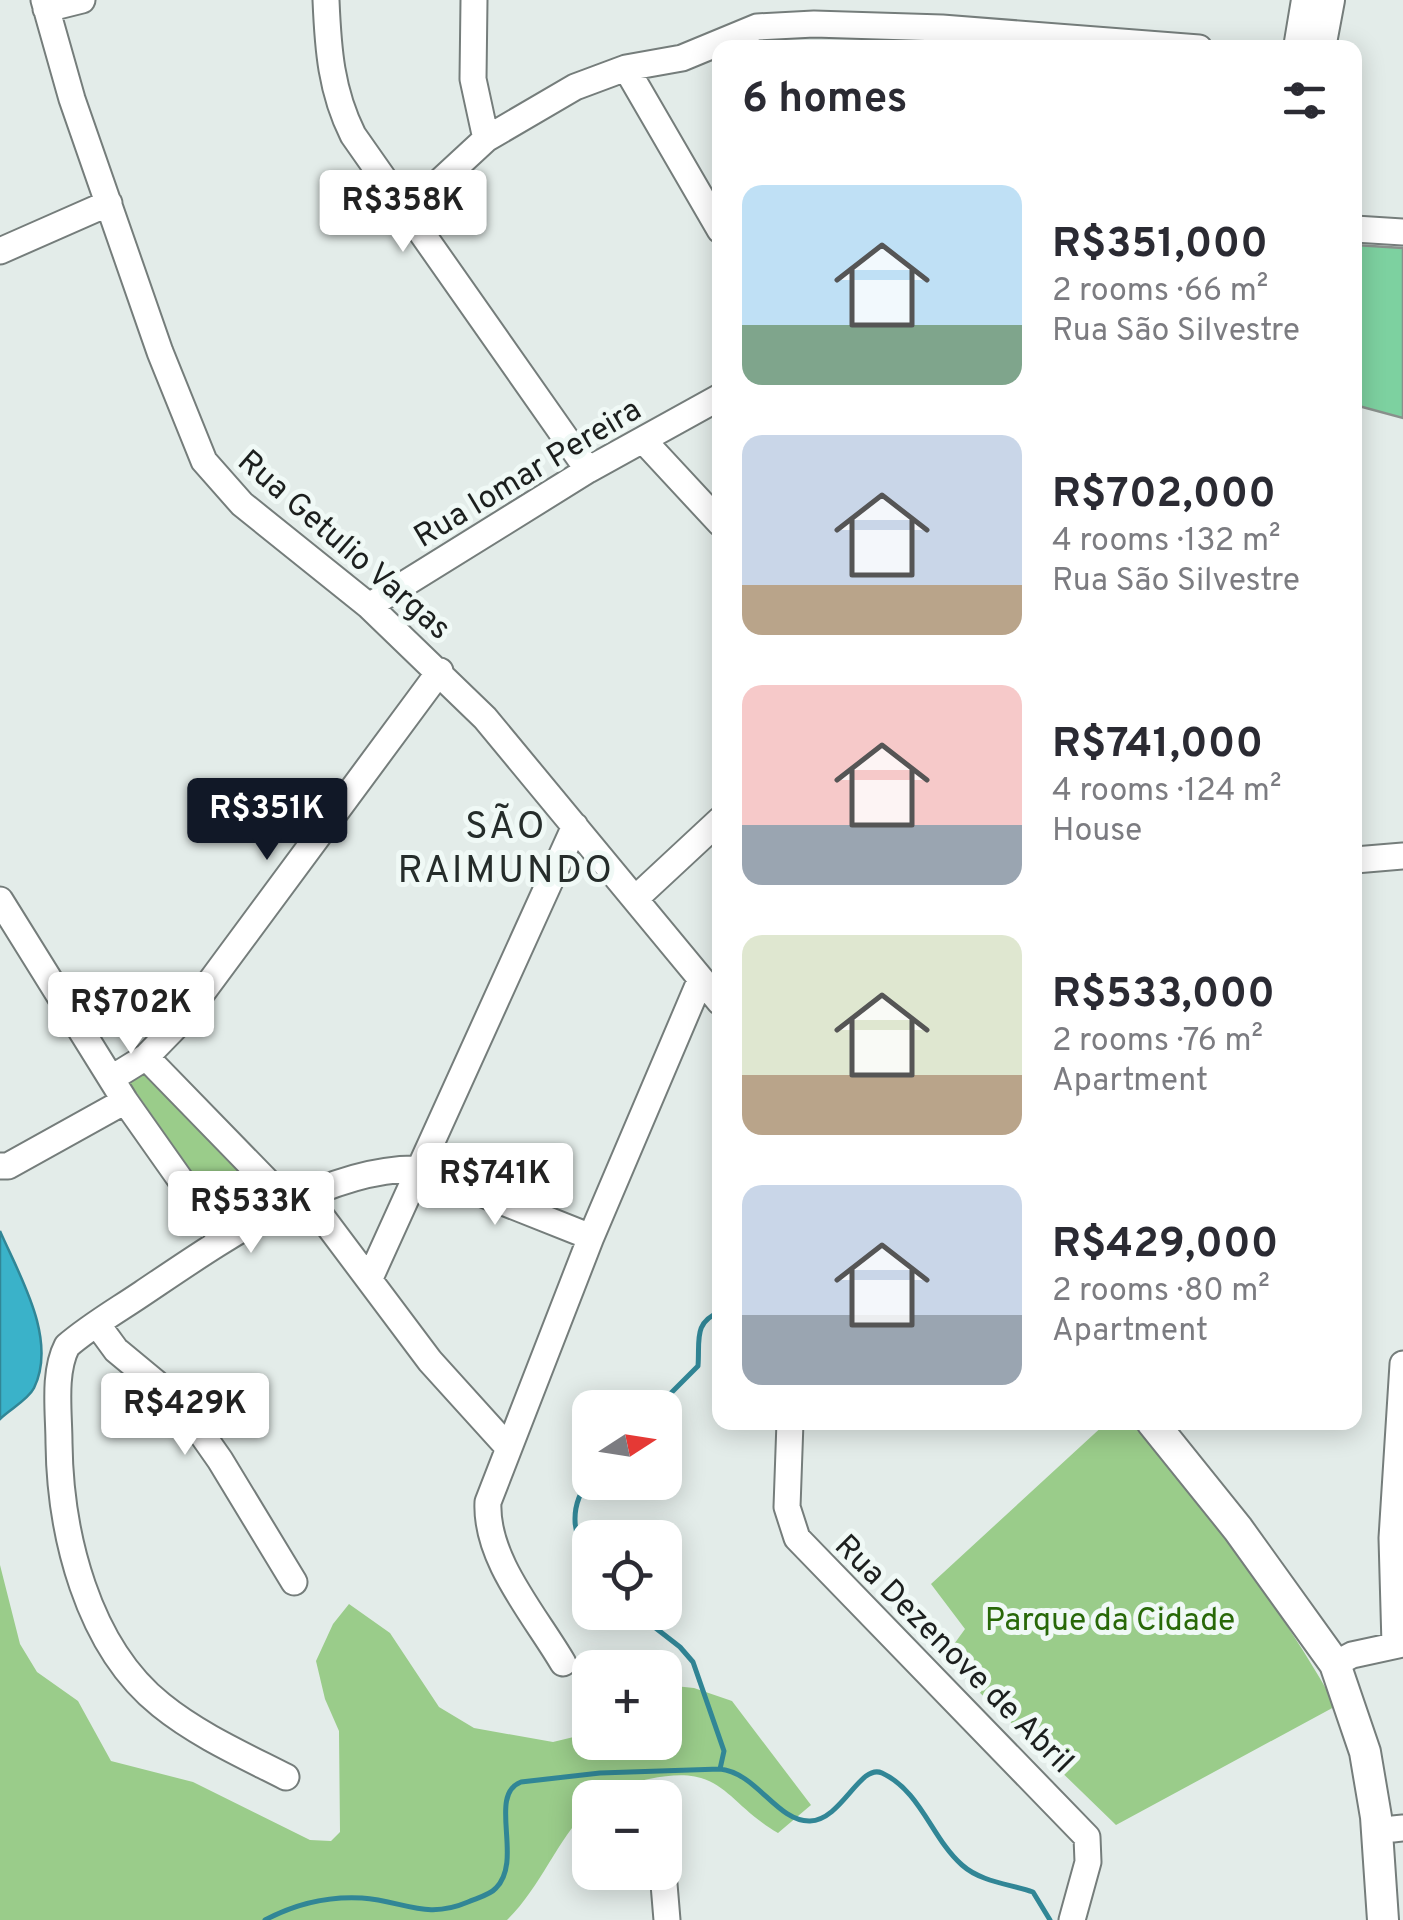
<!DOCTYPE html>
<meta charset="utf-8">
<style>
:root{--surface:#fff;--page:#f7f7f7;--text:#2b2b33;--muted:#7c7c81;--accent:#111827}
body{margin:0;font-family:Overpass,sans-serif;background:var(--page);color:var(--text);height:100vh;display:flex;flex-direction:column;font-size:38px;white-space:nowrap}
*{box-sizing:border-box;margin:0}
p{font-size:32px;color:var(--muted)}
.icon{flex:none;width:55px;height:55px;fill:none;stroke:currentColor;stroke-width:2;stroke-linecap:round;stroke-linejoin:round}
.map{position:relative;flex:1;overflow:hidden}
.panel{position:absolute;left:712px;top:40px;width:650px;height:1390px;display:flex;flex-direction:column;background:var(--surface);border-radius:20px;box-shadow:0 5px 25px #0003}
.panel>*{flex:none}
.needle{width:65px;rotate:78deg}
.fabs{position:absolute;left:572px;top:1390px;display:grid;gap:20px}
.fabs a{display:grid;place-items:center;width:110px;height:110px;border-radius:20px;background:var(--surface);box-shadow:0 5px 25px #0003;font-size:50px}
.price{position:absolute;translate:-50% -85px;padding:0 22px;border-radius:10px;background:#fff;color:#222;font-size:32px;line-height:65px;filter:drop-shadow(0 2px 5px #0008)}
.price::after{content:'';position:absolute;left:50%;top:60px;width:30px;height:22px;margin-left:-15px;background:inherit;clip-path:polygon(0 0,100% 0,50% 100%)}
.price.current{background:var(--accent);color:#fff}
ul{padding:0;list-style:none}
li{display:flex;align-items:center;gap:30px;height:250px;padding:0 30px}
li span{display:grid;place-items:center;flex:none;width:280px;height:200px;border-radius:20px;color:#555}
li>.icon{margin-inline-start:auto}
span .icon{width:120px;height:120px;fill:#fffc;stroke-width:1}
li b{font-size:42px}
h2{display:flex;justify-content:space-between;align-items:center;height:120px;padding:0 30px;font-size:42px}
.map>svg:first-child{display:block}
.green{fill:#9acc8a}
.water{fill:#3ab2c9;stroke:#318696;stroke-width:2.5}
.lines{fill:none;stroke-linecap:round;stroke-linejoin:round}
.stream{stroke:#318696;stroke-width:5}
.building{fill:#7dd1a0;stroke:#89908c;stroke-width:2.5}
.minor-casing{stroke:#757d7b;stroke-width:29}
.major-casing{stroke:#757d7b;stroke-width:34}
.minor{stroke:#fff;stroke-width:25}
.major{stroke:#fff;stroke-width:30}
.labels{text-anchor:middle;stroke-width:10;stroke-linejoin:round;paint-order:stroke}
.street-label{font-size:32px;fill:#1c1f1e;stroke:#f0f9f6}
.park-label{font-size:32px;fill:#286808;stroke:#f0f9f6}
.quarter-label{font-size:38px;letter-spacing:2.5px;fill:#252c2a;stroke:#f0f9f6}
</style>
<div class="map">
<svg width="1403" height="1920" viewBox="0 0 1403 1920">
<rect width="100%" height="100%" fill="#e3ece9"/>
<path class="green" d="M146 1069 270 1198 228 1224 129 1082Z
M1106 1423H1133C1210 1514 1277 1602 1336 1706L1116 1825 944 1658 965 1629 931 1584Z
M0 1565 20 1644 37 1672 78 1701 111 1761 193 1782 310 1840 331 1841 340 1832 339 1731 325 1699 316 1661 333 1624 349 1604 390 1633 439 1707 474 1728 553 1742 590 1733V1742H665V1685L694 1688 732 1701 811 1805 778 1833C723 1801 724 1763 649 1779 629 1783 609 1798 590 1798V1807C556 1841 541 1887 507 1920H0Z"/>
<path class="water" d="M0 1231C19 1275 58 1339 34 1388 28 1400 10 1409 0 1419Z"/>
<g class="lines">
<path class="stream" d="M656 1408 698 1366C700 1341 693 1322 720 1312
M590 1480C570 1503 570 1535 590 1557
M635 1612 680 1647 693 1662 724 1751 720 1769
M265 1920C295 1904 327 1896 362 1898 404 1901 426 1920 468 1902 477 1898 490 1895 496 1888 524 1860 487 1795 521 1782L600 1773 720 1769C757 1773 777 1822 810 1821 842 1820 860 1763 882 1773 921 1791 932 1839 962 1865 981 1882 1010 1884 1033 1892L1050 1920"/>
</g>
<path class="building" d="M1355 245 1403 248V418L1355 405Z"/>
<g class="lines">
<defs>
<path id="minor" d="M44 0 72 99 160 352 204 461 242 504 369 606 485 718 720 1002
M326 0C328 49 331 91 353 135L588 470
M474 0 473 79 486 139
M46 9 82 0
M626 68 720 230
M407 212 486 139 575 87 626 68 682 58 757 27 814 24 942 28 1199 48
M1355 229 1403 232
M0 251 109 203
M643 440 720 523
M369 606 588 470 720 397
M1355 860 1403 856
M635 899 720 820
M0 900 125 1101 223 1240
M146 1057 290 1205
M112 1078 146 1057 182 1020 440 671
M0 1166H8L125 1101
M307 1197 430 1361 507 1446
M370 1278 575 826
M97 1324 116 1350 180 1403 220 1460 294 1582
M790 1422 787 1507 797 1538 1087 1837 1088 1862 1072 1920
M1395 1645 1392 1538 1403 1364
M563 1663C535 1615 485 1559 488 1502L591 1237 700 981
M1335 1664 1352 1655 1403 1644
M286 1777C243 1755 198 1735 161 1705 87 1646 60 1533 59 1443 59 1413 53 1373 67 1346 90 1326 118 1310 143 1293 219 1242 325 1166 420 1169L591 1237
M1393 1829 1403 1828
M663 1872 667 1920"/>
<path id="major" d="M1299 48 1307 0
M1320 48 1329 0
M1152 1422 1238 1529 1335 1664 1365 1752 1376 1817 1383 1920"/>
</defs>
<use href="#minor" class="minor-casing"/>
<use href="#major" class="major-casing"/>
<use href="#minor" class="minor"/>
<use href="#major" class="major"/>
</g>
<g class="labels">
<g class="street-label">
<text transform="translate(527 472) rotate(-31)" y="11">Rua Iomar Pereira</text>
<text transform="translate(345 544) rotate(41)" y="11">Rua Getulio Vargas</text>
<text transform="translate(955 1653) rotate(45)" y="11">Rua Dezenove de Abril</text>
</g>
<g class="park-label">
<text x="1110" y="1630">Parque da Cidade</text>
</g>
<g class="quarter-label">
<text x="506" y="838">SÃO<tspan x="506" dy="44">RAIMUNDO</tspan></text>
</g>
</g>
</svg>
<div class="fabs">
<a><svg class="needle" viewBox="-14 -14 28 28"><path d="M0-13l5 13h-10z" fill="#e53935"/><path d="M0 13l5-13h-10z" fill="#7c7c81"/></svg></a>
<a><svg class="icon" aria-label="locate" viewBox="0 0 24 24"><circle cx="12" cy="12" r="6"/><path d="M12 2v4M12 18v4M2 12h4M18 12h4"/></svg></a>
<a>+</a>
<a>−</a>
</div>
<b class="price" style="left:403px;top:255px">R$358K</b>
<b class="price current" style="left:267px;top:863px">R$351K</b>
<b class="price" style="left:131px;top:1057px">R$702K</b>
<b class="price" style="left:495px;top:1228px">R$741K</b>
<b class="price" style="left:251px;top:1256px">R$533K</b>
<b class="price" style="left:185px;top:1458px">R$429K</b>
<section class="panel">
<h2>6 homes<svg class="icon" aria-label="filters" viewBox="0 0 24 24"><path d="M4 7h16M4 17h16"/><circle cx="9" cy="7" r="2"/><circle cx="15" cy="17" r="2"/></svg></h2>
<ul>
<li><span style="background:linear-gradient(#bfe0f5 70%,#7fa58c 0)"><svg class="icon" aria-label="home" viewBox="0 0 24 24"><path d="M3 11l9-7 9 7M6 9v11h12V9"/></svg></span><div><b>R$351,000</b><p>2 rooms · 66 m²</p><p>Rua São Silvestre</p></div></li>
<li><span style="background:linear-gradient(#c9d6e8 75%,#b9a48a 0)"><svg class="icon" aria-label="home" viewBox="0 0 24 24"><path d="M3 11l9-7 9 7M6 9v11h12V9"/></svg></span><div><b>R$702,000</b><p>4 rooms · 132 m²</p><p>Rua São Silvestre</p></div></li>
<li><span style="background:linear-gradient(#f6c9c9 70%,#9aa5b1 0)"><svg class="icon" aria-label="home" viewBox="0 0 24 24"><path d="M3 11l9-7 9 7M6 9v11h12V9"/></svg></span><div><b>R$741,000</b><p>4 rooms · 124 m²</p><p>House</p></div></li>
<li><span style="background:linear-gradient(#dfe7d0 70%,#b9a48a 0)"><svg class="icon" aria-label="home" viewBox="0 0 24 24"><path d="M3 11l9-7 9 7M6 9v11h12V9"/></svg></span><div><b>R$533,000</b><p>2 rooms · 76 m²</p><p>Apartment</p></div></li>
<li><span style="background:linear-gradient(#c9d6e8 65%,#9aa5b1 0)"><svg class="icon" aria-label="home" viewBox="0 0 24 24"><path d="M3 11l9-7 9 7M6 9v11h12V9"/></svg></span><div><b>R$429,000</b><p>2 rooms · 80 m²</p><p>Apartment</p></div></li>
</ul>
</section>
</div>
